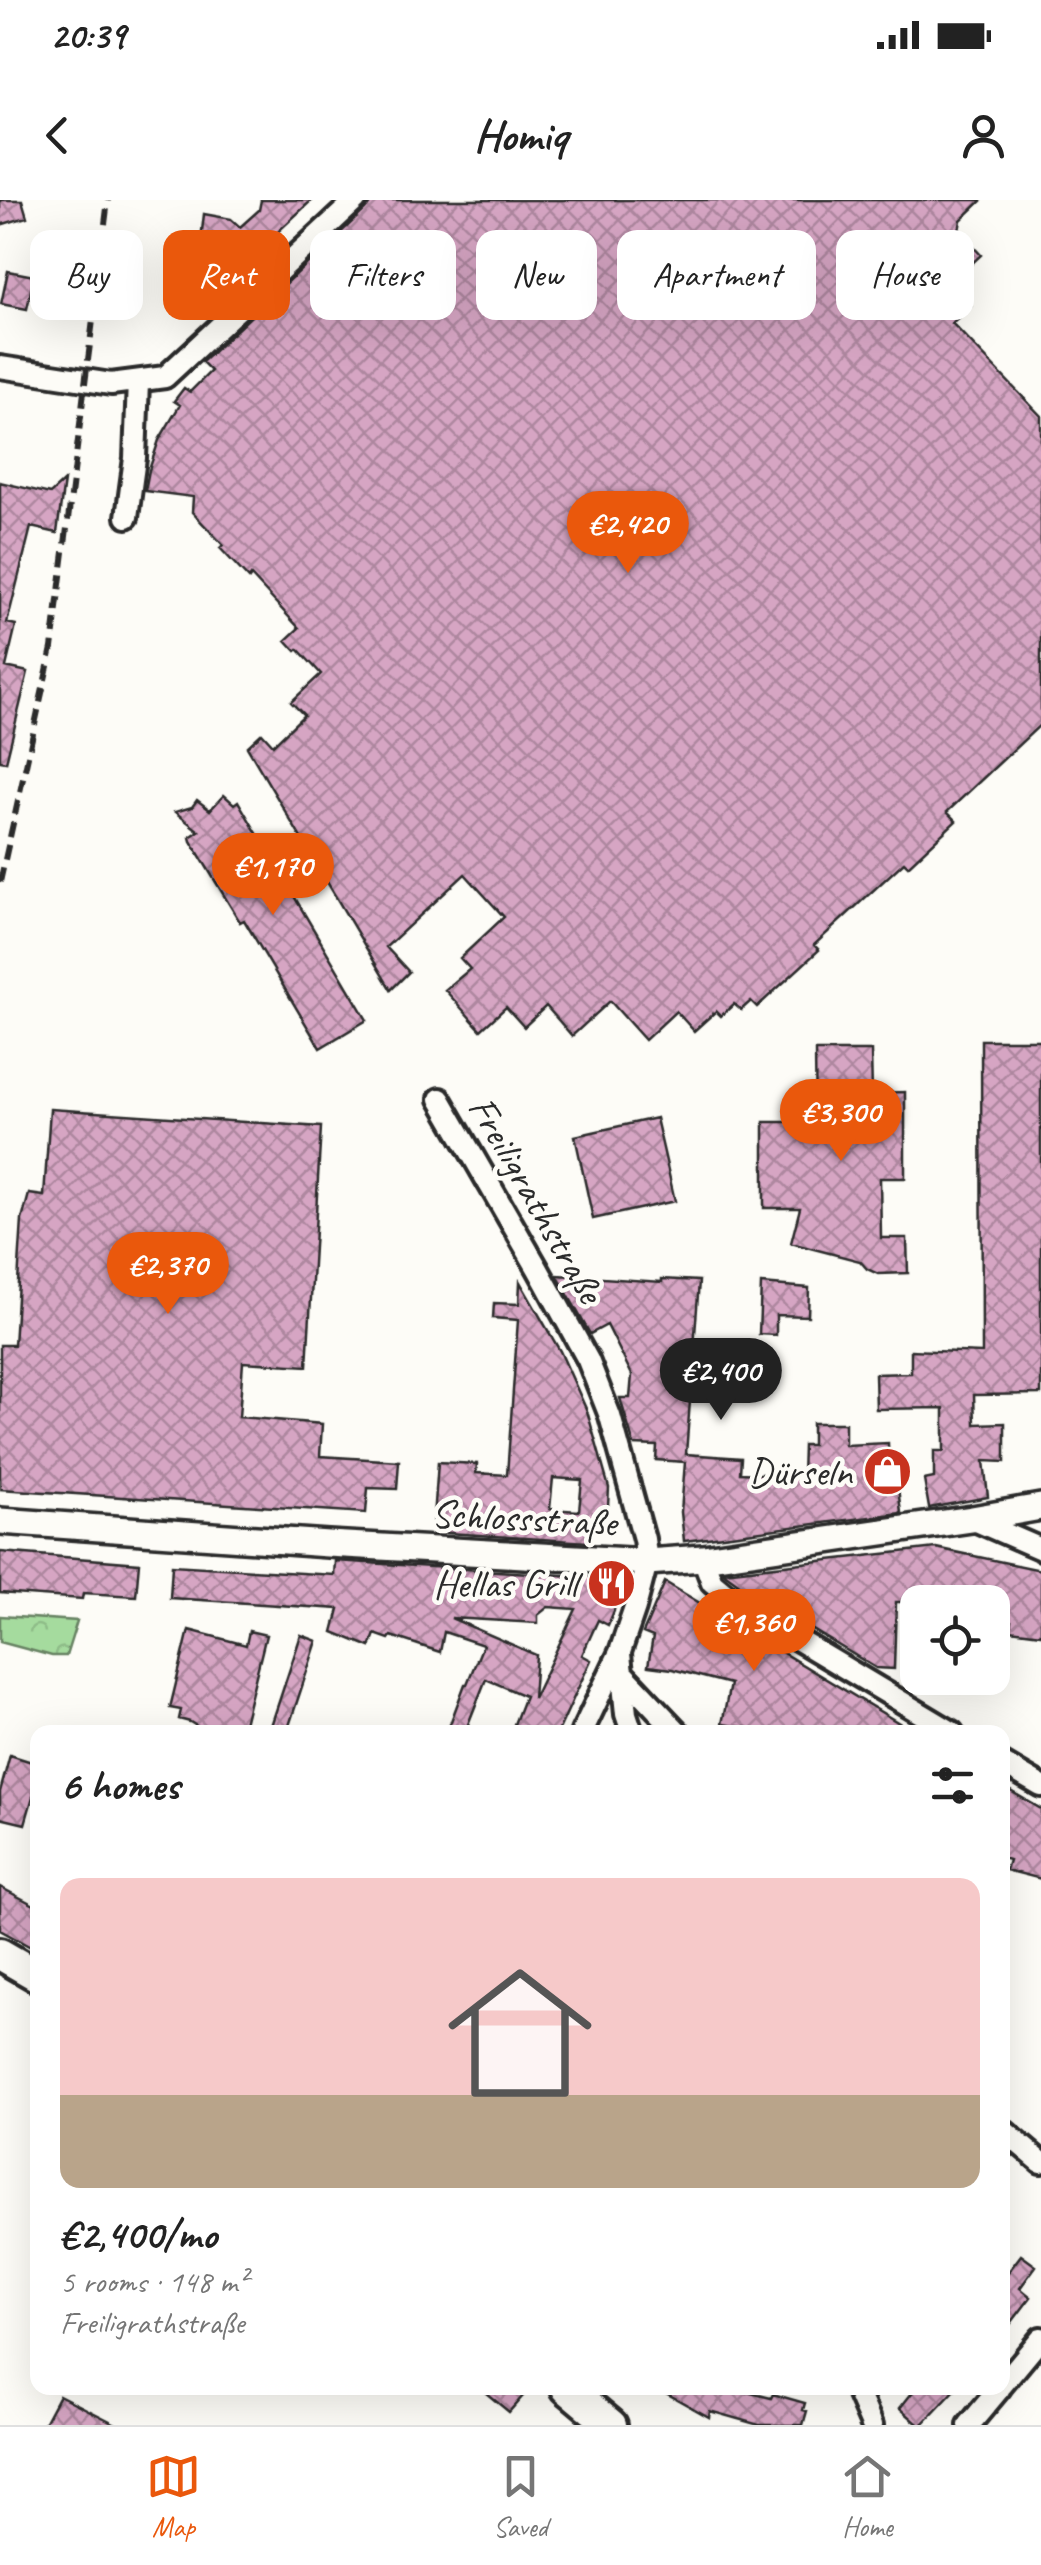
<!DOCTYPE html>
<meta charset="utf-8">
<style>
:root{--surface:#fff;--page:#f2f2f2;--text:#222;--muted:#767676;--line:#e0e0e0;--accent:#ea580c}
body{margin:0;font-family:Caveat,sans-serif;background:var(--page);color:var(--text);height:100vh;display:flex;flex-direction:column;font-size:38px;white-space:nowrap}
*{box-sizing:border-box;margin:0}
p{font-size:32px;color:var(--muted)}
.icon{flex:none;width:55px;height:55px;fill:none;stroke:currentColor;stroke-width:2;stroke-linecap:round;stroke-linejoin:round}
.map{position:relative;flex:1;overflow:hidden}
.panel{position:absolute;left:30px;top:1525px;width:980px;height:670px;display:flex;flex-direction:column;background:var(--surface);border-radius:20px;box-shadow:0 10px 40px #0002}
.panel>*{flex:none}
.top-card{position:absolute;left:30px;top:30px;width:982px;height:90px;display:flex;gap:20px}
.fabs{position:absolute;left:900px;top:1385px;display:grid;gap:20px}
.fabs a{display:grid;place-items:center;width:110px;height:110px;border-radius:20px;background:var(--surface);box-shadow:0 10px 40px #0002;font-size:50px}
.price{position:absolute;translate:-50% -85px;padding:0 22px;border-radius:35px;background:var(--accent);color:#fff;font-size:32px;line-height:65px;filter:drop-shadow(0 2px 5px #0008)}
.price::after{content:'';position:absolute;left:50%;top:60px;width:30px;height:22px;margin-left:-15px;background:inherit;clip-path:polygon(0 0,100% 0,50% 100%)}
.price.current{background:#222;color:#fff}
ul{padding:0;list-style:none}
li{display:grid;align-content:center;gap:20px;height:530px;padding:0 30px}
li+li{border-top:2px solid var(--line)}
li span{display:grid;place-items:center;height:310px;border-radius:20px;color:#555}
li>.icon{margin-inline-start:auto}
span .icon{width:180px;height:180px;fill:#fffc;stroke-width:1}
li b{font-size:42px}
h2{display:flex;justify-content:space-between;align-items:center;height:120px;padding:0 30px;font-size:42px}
.tag{padding:0 35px;border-radius:20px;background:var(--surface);box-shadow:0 10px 40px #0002;font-size:35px;line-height:90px}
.tag.current{background:var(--accent);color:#fff}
.status{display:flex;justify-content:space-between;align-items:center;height:70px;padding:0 50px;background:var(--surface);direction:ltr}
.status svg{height:28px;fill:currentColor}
header{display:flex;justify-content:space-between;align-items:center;height:130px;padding:0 30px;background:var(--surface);font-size:45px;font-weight:600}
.tab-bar{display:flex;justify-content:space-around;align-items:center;height:140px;border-top:2px solid var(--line);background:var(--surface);font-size:28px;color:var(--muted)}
.tab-bar a{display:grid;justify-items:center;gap:5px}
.tab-bar .current{color:var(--accent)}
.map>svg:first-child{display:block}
.park{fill:url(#park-crowns);stroke:#688364;stroke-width:2.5}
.building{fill:url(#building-cross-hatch);stroke:#2b2b2b;stroke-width:2.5;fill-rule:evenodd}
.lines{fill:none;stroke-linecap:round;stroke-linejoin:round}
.minor-casing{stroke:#2b2b2b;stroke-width:28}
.tertiary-casing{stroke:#2b2b2b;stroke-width:32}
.secondary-casing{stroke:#2b2b2b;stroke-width:38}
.minor{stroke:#fdfcf7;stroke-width:20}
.tertiary{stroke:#fdfcf7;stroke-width:25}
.secondary{stroke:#fdfcf7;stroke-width:30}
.rail{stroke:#2b2b2b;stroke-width:6;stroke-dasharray:15 8;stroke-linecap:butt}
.labels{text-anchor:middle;stroke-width:9;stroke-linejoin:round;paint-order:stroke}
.street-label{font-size:40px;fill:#2b2b2b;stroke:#fdfcf7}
.poi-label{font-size:40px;fill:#2b2b2b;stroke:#fdfcf7;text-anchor:end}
</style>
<div class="status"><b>20:39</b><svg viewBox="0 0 49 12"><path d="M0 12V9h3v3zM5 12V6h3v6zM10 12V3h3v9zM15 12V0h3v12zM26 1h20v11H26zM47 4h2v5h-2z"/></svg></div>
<header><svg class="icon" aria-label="back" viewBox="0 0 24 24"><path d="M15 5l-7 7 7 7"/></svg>Homiq<svg class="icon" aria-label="person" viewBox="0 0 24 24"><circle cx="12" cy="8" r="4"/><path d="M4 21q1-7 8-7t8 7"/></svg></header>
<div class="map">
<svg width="1041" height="2225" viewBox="0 0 1041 2225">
<defs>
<pattern id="park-crowns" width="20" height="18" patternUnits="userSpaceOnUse" patternTransform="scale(2.5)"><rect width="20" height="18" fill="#a5db9e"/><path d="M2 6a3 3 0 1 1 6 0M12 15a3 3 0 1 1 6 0" fill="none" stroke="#8ebc88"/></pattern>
<pattern id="building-cross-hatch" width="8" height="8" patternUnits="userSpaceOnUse" patternTransform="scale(2.5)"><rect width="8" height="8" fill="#d6a5c3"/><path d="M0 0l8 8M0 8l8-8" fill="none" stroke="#ae879f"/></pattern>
</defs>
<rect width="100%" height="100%" fill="#fdfcf7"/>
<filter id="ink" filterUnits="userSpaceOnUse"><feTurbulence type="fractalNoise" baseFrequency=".01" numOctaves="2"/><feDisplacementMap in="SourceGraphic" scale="20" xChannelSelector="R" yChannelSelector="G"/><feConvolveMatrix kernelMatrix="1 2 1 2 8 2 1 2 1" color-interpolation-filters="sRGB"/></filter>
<g filter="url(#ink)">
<path class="park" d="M0 1416 77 1421 66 1456H52L0 1442Z"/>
<path class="building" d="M0 0H22L27 17 0 25Z
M261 0H312L237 70 220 56 200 48 204 14 231 19 240 27 259 10Z
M373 0H982L961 20 959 31 981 55 950 84 971 106 952 123 1041 216V524L947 612 956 621 908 666 904 662 814 745 819 750 757 807 751 801 741 810 734 804 721 816 716 811 694 831 676 811 645 840 610 801 572 836 546 806 524 827 506 807 481 830 445 790 470 769 460 758 504 717 465 674 386 747 409 772 391 790 247 547 262 533 273 545 304 515 291 502 321 474 298 449 296 451 286 440 299 428 251 376 249 379 220 348 223 345 192 312 193 297 145 291 149 270 159 240 180 205 174 201 184 188 190 192 211 171 202 162 365 10Z
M8 71 34 76 27 109 1 104Z
M64 281 57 333 31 327 7 423 16 425 6 467 28 472 6 562 0 561V282L50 294Z
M224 595 234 604 238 601 367 820 320 848 244 720 240 722 191 641 190 637 199 631 175 612 192 607 197 600 210 610Z
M981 840H1041V1194L974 1195 975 1224 1005 1223V1262L984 1261 988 1297 929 1308 924 1280 934 1278V1251H944V1208L876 1209 875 1174 911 1173V1150L982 1153Z
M815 851H871L872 893 905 892V978H880L881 1038H907L908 1073 878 1074 867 1069 860 1061 791 1043 800 1008H764V922H816Z
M50 909 321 927 307 1166 243 1162 239 1217 322 1224 320 1256 399 1261 397 1289 368 1288 366 1313 0 1289V1145H14L22 1020 29 994 44 996Z
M656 918 675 1001 593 1019 575 936Z
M557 1075 662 1082V1079L699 1081 686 1254 741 1258 740 1273 802 1276 803 1245H812V1223H845V1245L888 1243 890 1288 898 1287 901 1313 684 1341 681 1312 685 1262 656 1260 657 1246 634 1245 620 1198H630L632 1175 607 1125 590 1134Z
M520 1082 560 1151 587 1211 609 1288 607 1324 594 1323V1331H589L588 1342 433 1332 438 1262 477 1264 476 1273 507 1275 518 1120 493 1118 494 1103 519 1104ZM553 1278 582 1280 579 1311 550 1309Z
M761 1084 809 1088 808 1116 776 1115V1135L759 1134Z
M936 1348 1041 1370V1434L1010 1430 1011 1421 992 1419V1402H896L894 1469 876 1468 768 1403 773 1391 752 1393 723 1372Z
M0 1352 139 1363 136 1396 83 1393 82 1399 0 1393Z
M335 1361 611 1378 616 1384 614 1411 608 1425 598 1420 582 1455 591 1460 558 1532H511L525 1496 486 1479 465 1532H447L465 1484H467L483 1445 444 1432 440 1452 391 1436 389 1439 375 1434 370 1447 333 1432 339 1409 170 1398 172 1365 334 1375ZM548 1407 576 1409 533 1499 536 1455 451 1418 538 1423V1415Z
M665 1382 914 1532H773L722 1524 730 1484 672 1469 648 1466 653 1437 643 1433Z
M189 1430 246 1445 249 1431 266 1435 242 1532H206L190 1522 179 1519 181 1510 170 1508Z
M301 1435 317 1441 287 1532H269Z
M10 1555 38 1564V1579L25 1624 0 1618V1592Z
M1002 1586 1041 1609V1679L1006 1670 1009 1660 1002 1658Z
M0 1687 38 1707V1751L0 1730Z
M1021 2055 1036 2066 1020 2088 1031 2097 1002 2135V2080Z
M480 2188H530L509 2212Z
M657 2188H731L771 2198 773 2194 805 2203 803 2210 807 2211 803 2225H759L710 2211 709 2217Z
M916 2188H957L922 2225H919L900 2208Z
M59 2195 118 2225H43Z"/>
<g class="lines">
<defs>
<path id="minor" d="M0 167 111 184 165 177 356 0
M127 317 135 258 138 182
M440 899 538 1069 588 1160 610 1216 644 1339 647 1362 635 1408 620 1452 582 1532
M972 1319 1041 1349
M703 1358 712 1382 740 1405 952 1532
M620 1454 626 1514 632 1532
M622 1473 678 1532
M1002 1563 1041 1586
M1002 1929 1041 1962
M1002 2185 1041 2138
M856 2188 872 2225
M969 2225 1000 2188"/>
<path id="tertiary" d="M0 1321 328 1344 647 1362 703 1358 972 1319 1041 1307"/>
<path id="secondary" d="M0 1754 38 1776
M567 2188 611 2225"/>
</defs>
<use href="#minor" class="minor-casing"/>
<use href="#tertiary" class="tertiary-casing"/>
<use href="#secondary" class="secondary-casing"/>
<use href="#minor" class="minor"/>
<use href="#tertiary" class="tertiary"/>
<use href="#secondary" class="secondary"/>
<path class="rail" d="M0 682 52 448 108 0"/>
</g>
</g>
<defs>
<symbol id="shop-disc" viewBox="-11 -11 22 22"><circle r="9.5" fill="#c8321e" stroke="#fdfcf7"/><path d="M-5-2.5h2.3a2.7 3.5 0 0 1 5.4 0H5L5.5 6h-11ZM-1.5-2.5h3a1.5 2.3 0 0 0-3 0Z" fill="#fff"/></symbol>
<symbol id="restaurant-disc" viewBox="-11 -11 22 22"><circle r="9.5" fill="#c8321e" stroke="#fdfcf7"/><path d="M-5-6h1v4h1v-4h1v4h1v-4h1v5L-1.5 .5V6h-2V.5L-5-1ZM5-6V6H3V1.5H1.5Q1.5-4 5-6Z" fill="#fff"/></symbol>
</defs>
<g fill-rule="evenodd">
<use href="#shop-disc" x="860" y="1244" width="55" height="55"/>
<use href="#restaurant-disc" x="584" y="1356" width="55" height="55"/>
</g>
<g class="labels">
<g class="street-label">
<text transform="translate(537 999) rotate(60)" y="14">Freiligrathstraße</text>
<text transform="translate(524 1317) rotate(3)" y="14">Schlossstraße</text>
</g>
<g class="poi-label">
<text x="852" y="1285">Dürseln</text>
<text x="577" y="1397">Hellas Grill</text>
</g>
</g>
</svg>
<div class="fabs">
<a><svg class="icon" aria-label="locate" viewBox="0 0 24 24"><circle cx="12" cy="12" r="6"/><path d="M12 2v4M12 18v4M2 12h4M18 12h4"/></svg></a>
</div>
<b class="price" style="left:628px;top:376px">€2,420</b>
<b class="price" style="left:273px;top:718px">€1,170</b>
<b class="price" style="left:841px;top:964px">€3,300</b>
<b class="price" style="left:168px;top:1117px">€2,370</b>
<b class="price current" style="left:721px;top:1223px">€2,400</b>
<b class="price" style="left:754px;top:1474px">€1,360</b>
<div class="top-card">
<a class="tag">Buy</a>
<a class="tag current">Rent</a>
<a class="tag">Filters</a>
<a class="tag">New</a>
<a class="tag">Apartment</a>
<a class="tag">House</a>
</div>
<section class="panel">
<h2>6 homes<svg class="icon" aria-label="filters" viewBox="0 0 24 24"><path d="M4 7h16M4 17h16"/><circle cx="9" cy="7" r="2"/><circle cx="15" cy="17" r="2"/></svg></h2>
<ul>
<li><span style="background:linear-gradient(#f6c9c9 70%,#b9a48a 0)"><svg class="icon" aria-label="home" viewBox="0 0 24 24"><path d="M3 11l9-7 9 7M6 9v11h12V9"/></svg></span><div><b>€2,400/mo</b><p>5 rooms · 148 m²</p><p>Freiligrathstraße</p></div></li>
</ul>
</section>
</div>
<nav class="tab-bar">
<a class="current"><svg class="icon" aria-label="map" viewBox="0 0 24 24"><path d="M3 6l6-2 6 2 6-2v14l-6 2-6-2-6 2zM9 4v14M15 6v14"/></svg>Map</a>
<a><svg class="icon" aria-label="saved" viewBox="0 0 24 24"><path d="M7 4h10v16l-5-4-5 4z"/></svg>Saved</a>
<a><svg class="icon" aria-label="home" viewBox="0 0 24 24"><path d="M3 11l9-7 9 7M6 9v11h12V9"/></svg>Home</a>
</nav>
